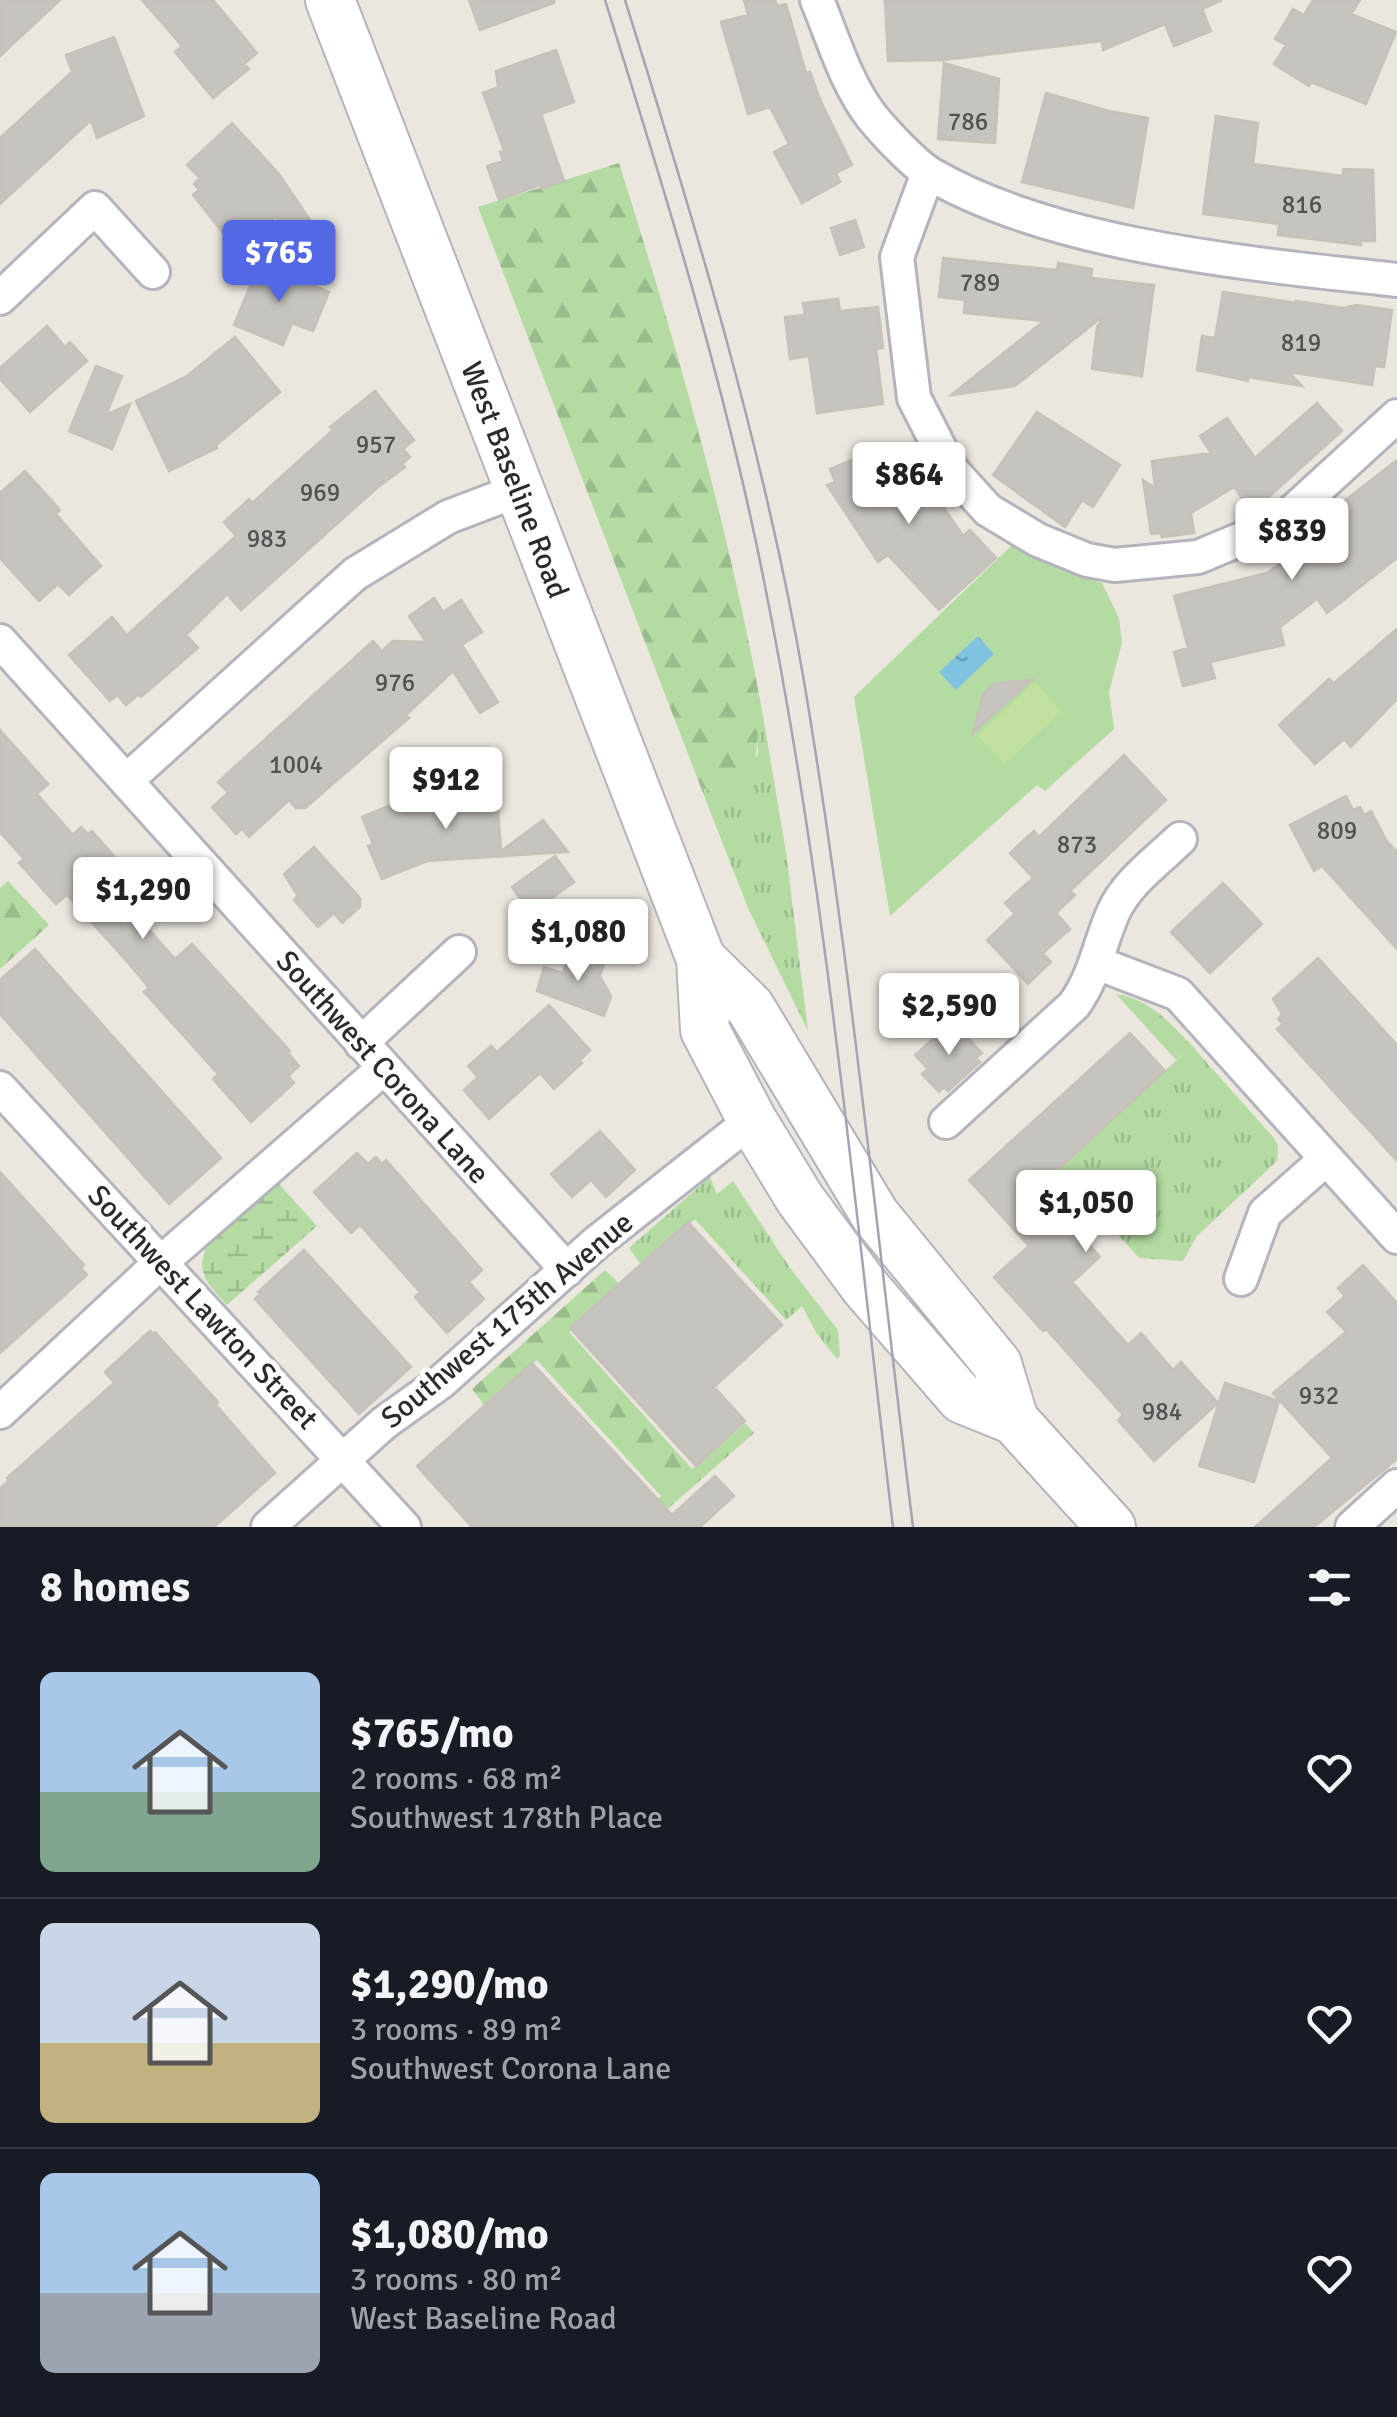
<!DOCTYPE html>
<meta charset="utf-8">
<style>
:root{--surface:#171b24;--page:#242831;--text:#f1f3f6;--muted:#9ea1a6;--line:#363941;--accent:#5268e5}
body{margin:0;font-family:Signika,sans-serif;background:var(--page);color:var(--text);height:100vh;display:flex;flex-direction:column;font-size:38px;white-space:nowrap}
*{box-sizing:border-box;margin:0}
p{font-size:32px;color:var(--muted)}
.icon{flex:none;width:55px;height:55px;fill:none;stroke:currentColor;stroke-width:2;stroke-linecap:round;stroke-linejoin:round}
.map{position:relative;height:1527px;overflow:hidden}
.sheet{display:flex;flex-direction:column;background:var(--surface);flex:1}
.sheet>*{flex:none}
.price{position:absolute;translate:-50% -85px;padding:0 22px;border-radius:10px;background:#fff;color:#222;font-size:32px;line-height:65px;filter:drop-shadow(0 2px 5px #0008)}
.price::after{content:'';position:absolute;left:50%;top:60px;width:30px;height:22px;margin-left:-15px;background:inherit;clip-path:polygon(0 0,100% 0,50% 100%)}
.price.current{background:var(--accent);color:#fff}
ul{padding:0;list-style:none}
li{display:flex;align-items:center;gap:30px;height:250px;padding:0 40px}
li+li{border-top:2px solid var(--line)}
li span{display:grid;place-items:center;flex:none;width:280px;height:200px;border-radius:15px;color:#555}
li>.icon{margin-inline-start:auto}
span .icon{width:120px;height:120px;fill:#fffc;stroke-width:1}
li b{font-size:42px}
h2{display:flex;justify-content:space-between;align-items:center;height:120px;padding:0 40px;font-size:42px}
.map>svg:first-child{display:block}
.grass{fill:url(#grass-tufts)}
.forest{fill:url(#forest-firs)}
.wetland{fill:url(#wetland-marsh)}
.park{fill:#b3dba2}
.pitch{fill:#c2e19f}
.water{fill:url(#water-ripples)}
.building{fill:#c7c3be;stroke:#c7c2b9;stroke-width:2.5}
.lines{fill:none;stroke-linecap:round;stroke-linejoin:round}
.minor-casing{stroke:#b3b4bd;stroke-width:38}
.secondary-casing{stroke:#b3b4bd;stroke-width:52}
.minor{stroke:#fff;stroke-width:32}
.secondary{stroke:#fff;stroke-width:48}
.tram{stroke:#a2a4b3;stroke-width:2.5}
.labels{text-anchor:middle;stroke-width:10;stroke-linejoin:round;paint-order:stroke}
.number-label{font-size:25px;fill:#525150}
.street-label{font-size:30px;fill:#2b2b2b;stroke:#fff}
</style>
<div class="map">
<svg width="1397" height="1527" viewBox="0 0 1397 1527">
<defs>
<pattern id="grass-tufts" width="24" height="20" patternUnits="userSpaceOnUse" patternTransform="scale(2.5)"><rect width="24" height="20" fill="#b3dba2"/><path d="M3 7l-1-3M5 7V3M7 7l1-3M15 17l-1-3M17 17v-4M19 17l1-3" fill="none" stroke="#9abc8c"/></pattern>
<pattern id="forest-firs" width="22" height="20" patternUnits="userSpaceOnUse" patternTransform="scale(2.5)"><rect width="22" height="20" fill="#b3dba2"/><path d="M5 1l3.5 6h-7zM16 11l3.5 6h-7z" fill="#9abc8c"/></pattern>
<pattern id="wetland-marsh" width="20" height="14" patternUnits="userSpaceOnUse" patternTransform="scale(2.5)"><rect width="20" height="14" fill="#b3dba2"/><path d="M1 5h8M5 5V1M11 12h8M15 12V8" fill="none" stroke="#9abc8c"/></pattern>
<pattern id="water-ripples" width="26" height="14" patternUnits="userSpaceOnUse" patternTransform="scale(2.5)"><rect width="26" height="14" fill="#7fc3e1"/><path d="M2 4q2-2 4 0t4 0M15 11q2-2 4 0t4 0" fill="none" stroke="#689fb7"/></pattern>
</defs>
<rect width="100%" height="100%" fill="#ebe7df"/>
<path class="grass" d="M762 710 786 852 808 1031 748 908 701 788 712 790 758 755 757 730Z
M1192 1046 1274 1138 1278 1145 1277 1161 1197 1236 1183 1261 1139 1258 1058 1168Z
M710 1177 717 1194 733 1181 790 1268 838 1330 840 1356 837 1359 817 1334 802 1306 786 1320 695 1219 642 1266 629 1248Z"/>
<path class="forest" d="M619 163C676 343 728 524 762 710 756 733 758 754 751 777 735 785 720 792 701 788L478 207Z
M8 881 49 925 0 969V888Z
M1116 994C1149 999 1170 1022 1192 1046L1176 1060Z
M605 1270 621 1285 569 1332 692 1469 745 1423 754 1433 647 1527H628L661 1496 537 1360 485 1406 472 1389Z"/>
<path class="wetland" d="M278 1183 317 1226 227 1305C210 1286 194 1273 207 1246Z"/>
<path class="park" d="M1012 545 1048 564 1102 583 1119 618 1122 643 1109 692 1114 729 1045 791 1037 785 890 916 854 697Z"/>
<path class="pitch" d="M1035 682 1062 711 1004 764 977 736Z"/>
<path class="water" d="M978 636 994 654 956 690 939 672Z"/>
<path class="building" d="M0 0H60L0 56Z
M142 0H213L257 53 244 64 249 69 213 98 175 52 182 46Z
M469 0H554V3L480 30Z
M744 0H775L777 6 786 4 806 73 810 72 821 102 852 165 836 173 840 182 802 203 774 152 789 144 770 107 748 114 721 22 748 15Z
M885 0H1222L1202 9 1211 31 1174 46 1165 24 1103 50 1102 41 944 60 888 61Z
M1313 0H1360L1351 14 1396 32 1366 104 1311 82 1309 86 1274 64 1286 45 1275 39 1293 9 1304 15Z
M114 37 144 116 97 138 91 120 0 204V138L72 72 66 55Z
M556 50 574 102 541 114 564 181 542 189 540 185 499 200 487 166 503 161 500 152 504 150 483 93 498 87 496 71Z
M944 63 999 79 995 143 938 139Z
M1046 93 1109 111 1148 118 1133 208 1022 182Z
M1216 116 1258 123 1253 164 1343 176V169L1373 170 1375 241H1361V245L1278 235 1279 224 1203 214Z
M232 123 279 174 314 226 260 262 279 214 234 247 193 195 199 190 194 184 200 178 187 165Z
M855 220 864 247 840 255 831 228Z
M943 258 1057 270 1058 263 1092 269 1091 278 1154 285 1142 376 1092 369 1097 327 1106 314 1015 386 951 395 1044 321 964 313 965 300 939 297Z
M259 264 329 292 313 331 292 323 283 345 234 325Z
M1223 292 1296 303V301L1343 308 1356 305 1392 310 1384 367 1375 366 1372 385 1289 372 1302 386 1248 377V381L1197 370 1202 336 1215 338Z
M838 299 840 311 878 307 883 348 876 349 883 404 817 413 809 356 790 359 785 317 805 315 803 303Z
M47 326 65 347 70 342 87 361 30 412 0 379V368Z
M235 337 280 392 216 445 217 448 169 471 136 401 187 376Z
M96 366 122 376 106 415 130 404 112 449 69 431Z
M375 391 414 440 403 449 410 457 402 464 405 467 378 487 241 610 227 594 186 635 198 648 141 697 139 694 126 705 117 695 110 701 69 655 112 617 127 635 236 536 224 522 249 499 252 503 333 430 330 427Z
M1317 403 1342 431 1264 501 1251 511 1234 487 1191 513 1194 533 1162 537 1161 533 1151 534 1143 480 1155 488 1152 461 1211 453 1200 436 1227 418 1255 458Z
M1037 412 1120 465 1093 507 1082 500 1065 527 993 475Z
M908 453 928 506 938 499 963 536 970 530 996 558 939 610 888 555 878 562 827 485 835 482 830 469 862 456 867 469Z
M1397 460V558L1327 613 1317 599 1280 627 1284 645 1210 662 1215 678 1183 686 1174 652 1188 648 1174 596 1267 573 1337 521 1330 512Z
M25 471 60 510 56 514 101 566 69 595 58 584 39 601 0 558V493Z
M434 598 443 612 461 600 482 632 462 645 498 702 480 713 453 671 406 715 409 718 305 808H296L289 800 249 837 242 829 236 834 212 807 228 793 218 782 373 641 382 651 393 641 426 642 409 616Z
M1397 629V699L1351 747 1344 739 1315 764 1279 725 1329 679 1334 683Z
M1031 680 973 733 983 694 993 684Z
M0 730 48 784 37 794 73 835 81 827 88 834 92 831 146 893 137 902 146 912V926L175 959 192 944 290 1051 288 1053 299 1066 288 1076 294 1083 251 1122 213 1079 218 1074 144 992 149 988 131 966 67 895 56 904 19 863 24 859 0 832Z
M1124 755 1166 800 1070 891 1075 895 1056 913 1070 929 1043 953 1051 962 1028 984 987 940 1015 914 1005 903 1033 878 1010 853 1034 831 1039 837Z
M440 785 444 800 497 796 501 851 543 820 568 852 427 861 382 879 368 846 373 844 362 817Z
M1346 796 1353 810 1360 807 1364 815 1371 811 1386 840 1397 852V949L1322 866 1314 871 1290 825Z
M314 847 360 898V907L342 923 334 913 318 927 294 900 298 896 284 874Z
M555 856 574 882 531 913 512 887Z
M1223 883 1262 924 1210 973 1171 932Z
M35 949 221 1158 169 1204 0 1014V980Z
M570 952 604 964 600 976 611 996 604 1016 537 991 544 967 563 973Z
M1318 958 1397 1045V1161L1277 1029 1283 1024 1278 1019 1282 1014 1273 999Z
M549 1005 590 1050 580 1060 582 1063 554 1089 540 1073 489 1119 464 1090 478 1077 468 1066 491 1046 497 1052Z
M953 1021 982 1053 976 1058 980 1062 948 1091 944 1087 939 1092 922 1074 928 1069 915 1055Z
M1130 1033 1165 1071 1038 1188 1100 1257 1072 1282 1128 1345 1141 1333 1173 1370 1181 1362 1218 1403 1154 1461 1118 1420 1123 1415 1046 1329 1043 1331 994 1277 1029 1246 969 1180Z
M600 1131 635 1170 606 1197 591 1180 572 1197 551 1174Z
M357 1153 368 1164 376 1157 382 1164 386 1160 482 1270 469 1282 484 1299 447 1333 415 1297 420 1292 360 1225 351 1233 314 1192Z
M0 1172 84 1265 81 1268 87 1275 0 1353Z
M688 1222 782 1325 714 1387 745 1421 696 1466 570 1328Z
M304 1250 411 1367 359 1414 255 1299 260 1294 258 1292Z
M1363 1265 1397 1303V1459L1314 1527H1255L1332 1458 1273 1393 1346 1332 1327 1312 1345 1296 1338 1288Z
M150 1331 153 1334 155 1332 218 1402 216 1405 275 1473 214 1527H0V1489L9 1480 7 1478 114 1383 105 1372Z
M532 1363 672 1515 715 1476 734 1496 700 1527H472L417 1466Z
M1225 1383 1279 1401 1254 1482 1199 1466Z"/>
<g class="lines">
<defs>
<path id="minor" d="M817 0C833 38 846 84 872 117 885 133 915 165 932 175 1058 247 1253 264 1397 280
M928 173 897 257 914 398 950 468 988 510 1038 540 1087 560 1115 565 1198 557 1258 532 1291 513 1397 416
M0 298 95 208 153 272
M0 641 567 1270
M126 781 355 574 448 517 519 490
M1097 963 1178 994 1397 1237
M361 1043 459 952
M0 1088 404 1527
M946 1122 1074 1005C1095 976 1099 945 1113 913 1126 883 1157 861 1180 839
M1241 1279 1265 1213 1326 1159
M0 1412 159 1264 384 1068
M268 1527 384 1423 441 1382 597 1242 752 1120
M1352 1527 1397 1486"/>
<path id="secondary" d="M330 0 701 959 705 1030 752 1120 800 1199 865 1287 962 1399 1014 1420
M701 959 750 1007 875 1215 997 1364 1014 1420 1111 1527"/>
</defs>
<use href="#minor" class="minor-casing"/>
<use href="#secondary" class="secondary-casing"/>
<use href="#minor" class="minor"/>
<use href="#secondary" class="secondary"/>
<path class="tram" d="M605 0C665 192 725 384 764 581 827 893 855 1212 893 1527
M625 0C695 224 764 449 804 681 851 961 878 1245 913 1527"/>
</g>
<g class="labels">
<g class="number-label">
<text x="968" y="130">786</text>
<text x="1302" y="213">816</text>
<text x="980" y="291">789</text>
<text x="1301" y="351">819</text>
<text x="376" y="453">957</text>
<text x="320" y="501">969</text>
<text x="267" y="547">983</text>
<text x="395" y="691">976</text>
<text x="296" y="773">1004</text>
<text x="1337" y="839">809</text>
<text x="1077" y="853">873</text>
<text x="1319" y="1404">932</text>
<text x="1162" y="1420">984</text>
</g>
<g class="street-label">
<text transform="translate(515 480) rotate(69)" y="10">West Baseline Road</text>
<text transform="translate(383 1067) rotate(48)" y="10">Southwest Corona Lane</text>
<text transform="translate(203 1307) rotate(47)" y="10">Southwest Lawton Street</text>
<text transform="translate(507 1320) rotate(-40)" y="10">Southwest 175th Avenue</text>
</g>
</g>
</svg>
<b class="price current" style="left:279px;top:305px">$765</b>
<b class="price" style="left:909px;top:527px">$864</b>
<b class="price" style="left:1292px;top:583px">$839</b>
<b class="price" style="left:446px;top:832px">$912</b>
<b class="price" style="left:143px;top:942px">$1,290</b>
<b class="price" style="left:578px;top:984px">$1,080</b>
<b class="price" style="left:949px;top:1058px">$2,590</b>
<b class="price" style="left:1086px;top:1255px">$1,050</b>
</div>
<section class="sheet">
<h2>8 homes<svg class="icon" aria-label="filters" viewBox="0 0 24 24"><path d="M4 7h16M4 17h16"/><circle cx="9" cy="7" r="2"/><circle cx="15" cy="17" r="2"/></svg></h2>
<ul>
<li><span style="background:linear-gradient(#a9c7e8 60%,#7fa58c 0)"><svg class="icon" aria-label="home" viewBox="0 0 24 24"><path d="M3 11l9-7 9 7M6 9v11h12V9"/></svg></span><div><b>$765/mo</b><p>2 rooms · 68 m²</p><p>Southwest 178th Place</p></div><svg class="icon" aria-label="heart" viewBox="0 0 24 24"><path d="M12 20l-8-8c-3-5 5-10 8-4 3-6 11-1 8 4z"/></svg></li>
<li><span style="background:linear-gradient(#c9d6e8 60%,#c2b280 0)"><svg class="icon" aria-label="home" viewBox="0 0 24 24"><path d="M3 11l9-7 9 7M6 9v11h12V9"/></svg></span><div><b>$1,290/mo</b><p>3 rooms · 89 m²</p><p>Southwest Corona Lane</p></div><svg class="icon" aria-label="heart" viewBox="0 0 24 24"><path d="M12 20l-8-8c-3-5 5-10 8-4 3-6 11-1 8 4z"/></svg></li>
<li><span style="background:linear-gradient(#a9c7e8 60%,#9aa5b1 0)"><svg class="icon" aria-label="home" viewBox="0 0 24 24"><path d="M3 11l9-7 9 7M6 9v11h12V9"/></svg></span><div><b>$1,080/mo</b><p>3 rooms · 80 m²</p><p>West Baseline Road</p></div><svg class="icon" aria-label="heart" viewBox="0 0 24 24"><path d="M12 20l-8-8c-3-5 5-10 8-4 3-6 11-1 8 4z"/></svg></li>
</ul>
</section>
